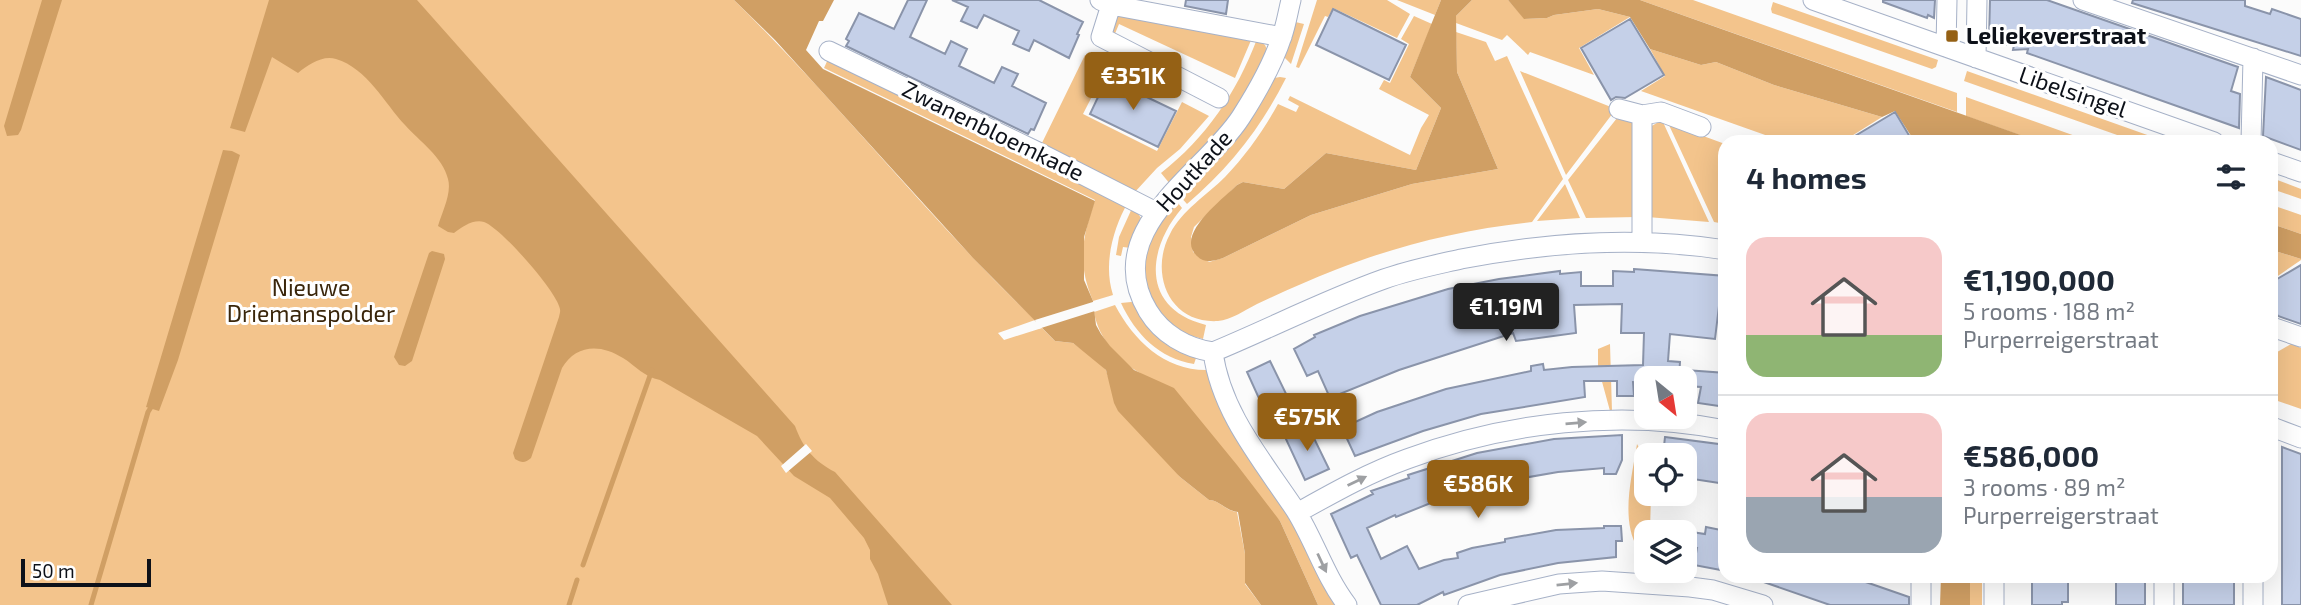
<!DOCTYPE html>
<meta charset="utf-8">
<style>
:root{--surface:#fff;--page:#f2f2f3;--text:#1f2937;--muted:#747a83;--line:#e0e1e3;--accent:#956115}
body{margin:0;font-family:"Exo 2",sans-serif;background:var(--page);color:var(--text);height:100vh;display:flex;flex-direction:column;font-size:26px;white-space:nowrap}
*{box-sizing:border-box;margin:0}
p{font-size:23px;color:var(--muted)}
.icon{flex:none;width:38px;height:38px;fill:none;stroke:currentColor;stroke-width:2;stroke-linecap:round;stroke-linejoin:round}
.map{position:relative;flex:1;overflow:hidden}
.sheet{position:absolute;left:1718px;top:135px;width:560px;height:448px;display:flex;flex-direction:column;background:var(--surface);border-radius:21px;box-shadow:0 7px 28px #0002}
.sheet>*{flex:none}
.needle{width:46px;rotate:150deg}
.buttons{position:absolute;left:1634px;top:366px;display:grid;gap:14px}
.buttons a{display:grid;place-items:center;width:63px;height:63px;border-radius:14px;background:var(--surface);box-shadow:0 7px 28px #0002;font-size:35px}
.scale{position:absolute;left:21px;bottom:18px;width:130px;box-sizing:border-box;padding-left:7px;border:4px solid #0d1119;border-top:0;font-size:19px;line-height:24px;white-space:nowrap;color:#0d1119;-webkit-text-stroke:5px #fff;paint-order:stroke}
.price{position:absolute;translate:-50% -60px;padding:0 16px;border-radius:7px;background:var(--accent);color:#fff;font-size:23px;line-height:46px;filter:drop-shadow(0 2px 4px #0008)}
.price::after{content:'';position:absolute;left:50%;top:42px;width:21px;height:16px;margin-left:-10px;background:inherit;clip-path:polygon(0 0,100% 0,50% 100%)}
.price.selected{background:#222;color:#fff}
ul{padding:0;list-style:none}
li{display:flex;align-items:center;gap:21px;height:175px;padding:0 28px}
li+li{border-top:2px solid var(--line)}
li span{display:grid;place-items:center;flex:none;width:196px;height:140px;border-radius:21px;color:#555}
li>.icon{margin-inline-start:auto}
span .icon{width:84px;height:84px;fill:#fffc;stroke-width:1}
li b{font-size:30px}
h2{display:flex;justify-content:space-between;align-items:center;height:84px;padding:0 28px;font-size:30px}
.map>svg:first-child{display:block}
.green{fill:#f3c48c}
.water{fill:#d09f64}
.pier{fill:#fbfbfb}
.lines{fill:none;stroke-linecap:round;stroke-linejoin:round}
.stream{stroke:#d09f64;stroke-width:5}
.building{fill:#c5d0e8;stroke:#8a94aa;stroke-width:2}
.minor-casing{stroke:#a6b1c7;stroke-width:21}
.minor{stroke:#fff;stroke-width:19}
.oneway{fill:#9ea0a3}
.poi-dot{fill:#956115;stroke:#fff;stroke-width:2.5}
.labels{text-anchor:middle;stroke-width:6;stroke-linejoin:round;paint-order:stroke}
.poi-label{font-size:23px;font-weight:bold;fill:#0d1119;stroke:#fff;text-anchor:start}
.street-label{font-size:23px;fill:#0d1119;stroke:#fff}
.park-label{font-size:23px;fill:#3a260b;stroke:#fff}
</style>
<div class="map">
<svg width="2301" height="605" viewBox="0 0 2301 605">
<rect width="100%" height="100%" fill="#fbfbfb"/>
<path class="green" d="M0 0H734C839 103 929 219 1035 320L998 333 1004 340 1042 328 1055 341 1073 343 1099 362 1106 370 1111 386 1180 477 1209 500C1219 500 1226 511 1237 512L1245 554V584L1261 605H0Z
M1317 0H1387L1410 14 1397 38 1333 8 1328 17 1325 16 1299 68 1296 67Z
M1397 0H1441L1435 15Z
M1472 0H1508L1525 19 1547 18 1554 15 1598 9 1630 17 1579 48 1594 75 1530 52 1528 55 1507 35 1502 40 1456 23V16Z
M1640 0H1693L1957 93V112Z
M1773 2 1938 60 1936 67 1932 69 1772 13 1771 9Z
M1124 12 1252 38 1235 78 1119 24 1114 36 1111 27 1117 16Z
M1414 16 1432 24 1410 77 1441 108 1416 170 1326 153 1284 189 1243 182 1237 185 1194 227 1191 237 1193 252 1209 262 1223 258 1311 215 1412 184 1498 169 1457 72 1456 32 1486 42 1495 61 1507 56 1563 179 1532 222C1465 229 1398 245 1335 270 1309 280 1283 292 1257 304 1245 310 1231 320 1218 321 1169 324 1149 273 1170 234 1182 210 1206 196 1225 177 1246 155 1263 131 1278 104L1296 112 1299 106 1288 100 1290 96 1410 155 1421 128 1429 115 1379 89 1384 80 1390 83 1409 44 1401 39Z
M1291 21 1304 24 1291 64 1284 57Z
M1257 39 1265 45 1268 52 1234 114 1170 184 1161 173C1206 138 1237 92 1257 39Z
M1650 49 1701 65 1716 62 1774 85 1882 117 1842 142H1785L1641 91 1665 76Z
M1085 55 1107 67 1083 114 1157 151 1182 102 1209 116 1180 149 1157 168 1134 193 1040 147Z
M829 57 1128 202C1113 229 1103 264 1113 295L1093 301C1077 263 1082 238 1095 200L824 68Z
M1112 67 1145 83 1140 92 1108 77Z
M1520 71 1616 109 1566 175Z
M1967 71 2167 142H2137L1964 81Z
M1280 77 1286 78C1261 128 1229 168 1187 204L1178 194 1274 78Z
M1966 97 2092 142H2040L1966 116Z
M1621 113 1636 118 1637 217 1586 218 1568 180Z
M1662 120 1709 222 1647 217 1650 127Z
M1668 123 1725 144V224L1714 222Z
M2272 178 2301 189V199L2272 189Z
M1565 184 1580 218 1537 221Z
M1174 198 1182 208C1146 250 1141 309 1206 325L1203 339C1169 331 1149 310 1145 276 1143 267 1141 258 1144 249 1148 234 1165 212 1174 198Z
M2272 205 2301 215V234L2272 224Z
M1133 206 1141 218 1131 248 1123 247 1121 256 1116 255 1119 237Z
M2272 250 2301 259V260L2272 280Z
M1131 302 1136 303 1198 352 1194 364C1159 358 1136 335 1121 303Z
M1115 305C1134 341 1166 372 1210 370L1268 482 1341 605H1318L1280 521 1140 373C1118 361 1098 337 1094 312Z
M1610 344 1612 411H1610L1598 367V349Z
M2291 344 2301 348V409L2272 399V355Z
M1637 444 1647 463V494H1651L1650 532H1647V551L1638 549C1620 519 1632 477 1637 444Z
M1970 576H1982V605H1970Z"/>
<path class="water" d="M42 0H62L21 130 18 135 7 136 4 126Z
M269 0H417L795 426C803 448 814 461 835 472L952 605H888L878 574 870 559V550L864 538 830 498 794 476 757 436 660 380C644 377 636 366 623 358 600 343 575 345 562 368L531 458C525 463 522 463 515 459L513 453 559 317C560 312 561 311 559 306 554 289 501 228 484 222 473 219 462 227 454 233L448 232 438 226C442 212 452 193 448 179 443 157 419 141 405 125 385 104 367 68 336 59 322 55 308 65 298 73L272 57 245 132 230 128Z
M734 0H834L823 21H819L806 50 823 69 1095 201 1084 237V280L1093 301 1096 325 1101 334 1110 346 1134 370 1174 388 1237 465 1280 521 1318 605H1261L1245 583V554L1238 512C1226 511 1219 500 1209 500L1180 477 1118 411 1114 403 1106 370 1073 343 1055 341 973 258 775 40Z
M1441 0H1472L1456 16 1457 72 1498 169 1412 184 1311 215 1223 258C1213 261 1205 264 1197 256 1174 235 1223 199 1237 185L1243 182 1284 189 1326 153 1416 170 1441 108 1410 77Z
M1508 0H1640L2040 142H1915L1895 111 1882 117 1774 85 1716 62 1701 65 1650 49 1630 17 1598 9 1554 15 1547 18 1524 19Z
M223 150 232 151 240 155 178 360 159 411 146 407Z
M2272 224 2301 234V259L2272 250Z
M432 251 444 254 445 259 412 361 405 366 399 365 394 357 429 253Z
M1941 576H1970V605H1940Z"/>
<path class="pier" d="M1096 301 1098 310 1038 329 1035 320Z
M806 444 812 451 786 473 781 466Z"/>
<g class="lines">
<path class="stream" d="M583 565 652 370
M91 605 148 412 153 404
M569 605 577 580"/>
</g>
<path class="building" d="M908 0H927L910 37 945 54 951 41 967 49 959 66 994 83 1002 67 1018 74 1012 86 1046 103 1034 130 1031 129 1028 134 846 46 849 41 846 39 859 13 894 29Z
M952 0H1039L1083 22 1077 34 1079 35 1069 58 1034 40 1029 51 1013 44 1019 31 984 15 977 28 961 21 968 7Z
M1186 0H1228L1226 14 1185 6Z
M1883 0H1935L1934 18 1928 15 1927 18 1883 2Z
M1990 0H2047L2238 67 2231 91 2240 94 2239 128 2027 53 2028 49 2013 50 2014 45H2003L1989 40Z
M2133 0H2245V6L2270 14 2272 9 2301 19V56L2132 3Z
M1333 9 1406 45 1389 80 1316 45Z
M1630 19 1664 75 1625 98 1616 97 1611 100 1581 48Z
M2266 77 2301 90V150L2263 136Z
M1107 78 1176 111 1158 147 1090 114Z
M1895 112 1913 142H1845Z
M2301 265V324L2278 316 2272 306V282Z
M1634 269 1726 276V306H1719L1715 339 1670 334 1668 361 1680 362 1679 378H1647V383L1633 382 1634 396H1617V381H1584L1585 397 1481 414 1423 431 1355 456 1342 428 1377 412 1446 389 1531 371V366L1543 364 1544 370 1572 367 1643 365 1644 333H1621L1622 304 1574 305 1576 333 1516 341 1513 333 1399 370 1330 398 1318 371 1307 376 1294 349 1315 337 1314 335 1360 316 1448 289 1499 279 1560 271V274L1581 272V286H1613V271L1634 272Z
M1270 361 1291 404 1267 416 1247 372Z
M1685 370 1726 373V407L1698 403 1701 387 1685 386Z
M1308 426 1329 469 1305 480 1285 437Z
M1622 435V460L1616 474H1604V468L1558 472 1500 482 1453 494 1396 517 1395 515 1367 528 1381 559 1407 546 1419 569 1444 560 1458 558 1457 553 1472 548 1505 542V539L1556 530 1604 528V526H1621L1622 541H1616V557L1558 563 1500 575 1444 595 1443 592 1417 605H1381L1357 555 1351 558 1331 514 1373 494 1371 491 1409 478 1408 475 1477 453 1554 439Z
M1665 437 1726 445V484L1686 478 1685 455H1663Z
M2282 447 2301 454V605H2282Z
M1706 527 1726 531V571L1694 565 1697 548 1685 547V531L1705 534Z
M1755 576H1861L1860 580 1909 597V605H1830L1755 579Z
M2032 576H2068V602H2062V605H2032Z
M2116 576H2145V605H2116Z
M2197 576 2234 578V605H2183V578H2197Z"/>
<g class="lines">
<defs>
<path id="minor" d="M1100 0 1111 5 1282 37
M1108 0 1111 5 1101 37 1219 98
M1291 0C1288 12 1286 25 1282 36 1273 64 1257 92 1241 117 1204 174 1099 230 1148 311 1162 334 1186 348 1213 352 1271 328 1325 300 1384 279 1409 270 1435 265 1461 259 1548 242 1638 236 1726 250
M1813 0 2214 142
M2083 0 2301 75
M1946 47 1947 0
M829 51 1036 151 1156 212
M1976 58 1977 0
M1619 109 1642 115 1661 112 1701 127
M2251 142 2253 58
M2272 162 2301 172
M1642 241V115
M2272 327 2301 337
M1213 352C1221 413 1263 461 1296 511 1315 542 1325 576 1347 605
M2272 427 2301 438
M1297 513C1333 493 1368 473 1407 459 1506 422 1621 409 1726 430
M2253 576V605
M1468 605 1559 584 1602 581 1690 587 1713 590 1763 605
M1921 605V576
M1994 605V576
M2164 605V576"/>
</defs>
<use href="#minor" class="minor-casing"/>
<use href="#minor" class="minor"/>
</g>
<defs><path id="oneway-solid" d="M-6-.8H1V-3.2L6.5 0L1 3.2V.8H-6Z" transform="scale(1.75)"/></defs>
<g class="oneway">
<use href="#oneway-solid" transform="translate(1576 423) rotate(-5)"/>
<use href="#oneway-solid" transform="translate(1357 481) rotate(-26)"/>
<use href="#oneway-solid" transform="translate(1322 563) rotate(65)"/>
<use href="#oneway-solid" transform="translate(1567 584) rotate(-6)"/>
</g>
<rect class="poi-dot" x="1945" y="29" width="14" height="14" rx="3.5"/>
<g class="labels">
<g class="poi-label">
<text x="1966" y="44">Leliekeverstraat</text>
</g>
<g class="street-label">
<text transform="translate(2073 92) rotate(19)" y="8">Libelsingel</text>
<text transform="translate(993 131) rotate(26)" y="8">Zwanenbloemkade</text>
<text transform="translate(1194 171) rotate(-48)" y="8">Houtkade</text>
</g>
<g class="park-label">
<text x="311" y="296">Nieuwe<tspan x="311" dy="26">Driemanspolder</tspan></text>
</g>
</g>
</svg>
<div class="buttons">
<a><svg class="needle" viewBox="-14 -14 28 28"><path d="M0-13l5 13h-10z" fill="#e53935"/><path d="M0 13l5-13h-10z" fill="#747a83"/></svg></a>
<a><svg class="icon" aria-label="locate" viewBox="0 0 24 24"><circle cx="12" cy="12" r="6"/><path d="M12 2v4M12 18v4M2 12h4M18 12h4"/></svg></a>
<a><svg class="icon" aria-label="layers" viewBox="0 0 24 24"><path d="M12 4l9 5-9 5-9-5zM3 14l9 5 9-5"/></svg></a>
</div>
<div class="scale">50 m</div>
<b class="price" style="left:1133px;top:112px">€351K</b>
<b class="price selected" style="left:1506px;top:343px">€1.19M</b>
<b class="price" style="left:1307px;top:453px">€575K</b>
<b class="price" style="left:1478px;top:520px">€586K</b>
<section class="sheet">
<h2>4 homes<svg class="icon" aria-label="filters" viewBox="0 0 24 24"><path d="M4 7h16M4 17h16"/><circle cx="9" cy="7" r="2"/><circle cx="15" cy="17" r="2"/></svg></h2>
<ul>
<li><span style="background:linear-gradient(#f6c9c9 70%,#8fb573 0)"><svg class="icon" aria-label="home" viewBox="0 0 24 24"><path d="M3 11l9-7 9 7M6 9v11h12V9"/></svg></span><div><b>€1,190,000</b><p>5 rooms · 188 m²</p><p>Purperreigerstraat</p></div></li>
<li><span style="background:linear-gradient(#f6c9c9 60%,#9aa5b1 0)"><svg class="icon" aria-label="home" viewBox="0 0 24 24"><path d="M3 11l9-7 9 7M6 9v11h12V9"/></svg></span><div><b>€586,000</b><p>3 rooms · 89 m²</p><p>Purperreigerstraat</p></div></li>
</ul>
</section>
</div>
